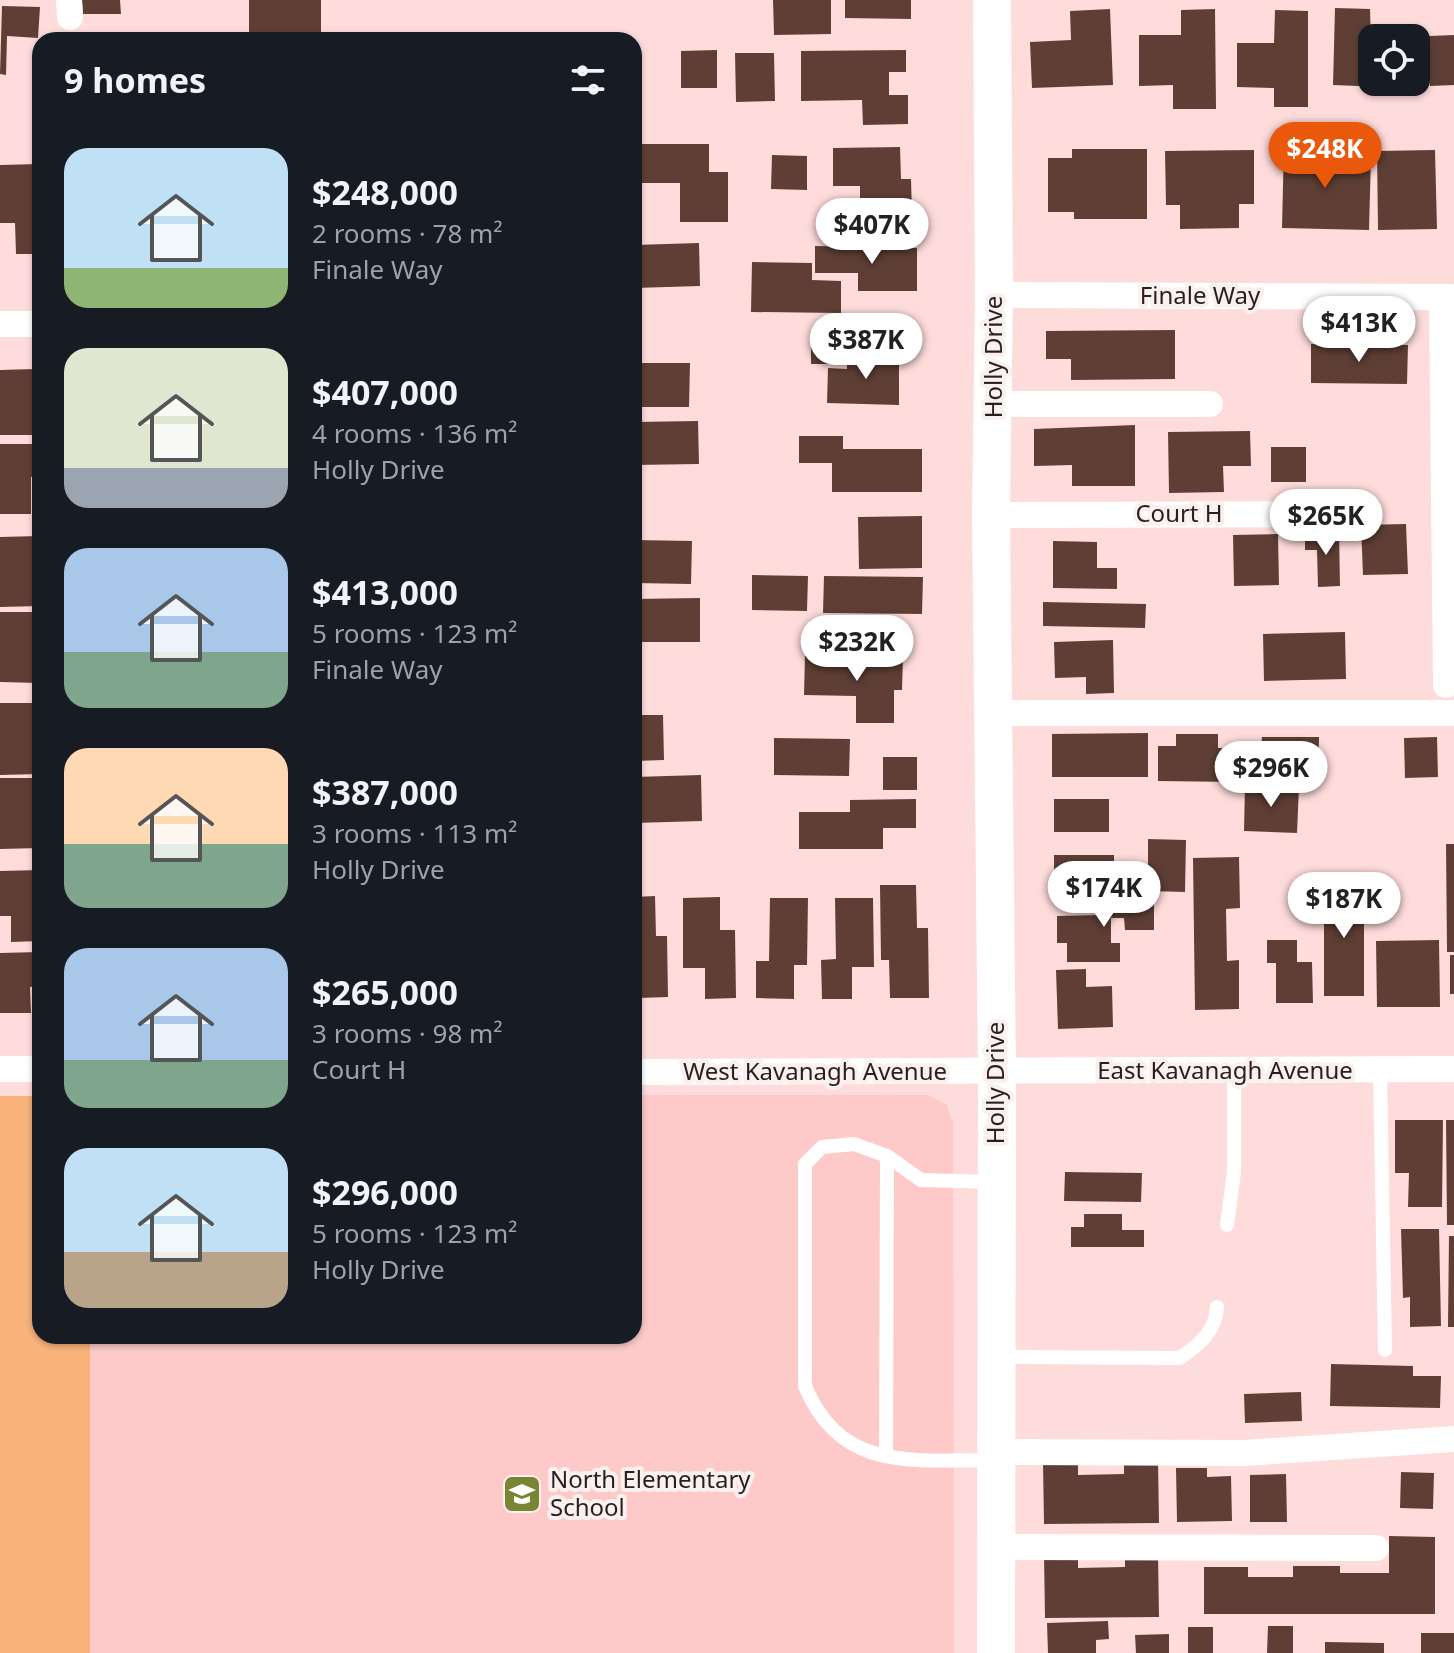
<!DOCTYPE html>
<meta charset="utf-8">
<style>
:root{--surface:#171b24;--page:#242831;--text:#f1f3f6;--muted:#9ea1a6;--accent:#ea580c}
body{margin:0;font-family:"Noto Sans",sans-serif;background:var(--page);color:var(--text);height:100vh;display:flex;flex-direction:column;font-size:30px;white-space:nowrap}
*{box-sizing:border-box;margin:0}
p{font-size:26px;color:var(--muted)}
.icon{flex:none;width:44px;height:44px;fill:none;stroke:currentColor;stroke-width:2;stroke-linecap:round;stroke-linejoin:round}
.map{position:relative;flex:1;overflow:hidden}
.details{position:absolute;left:32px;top:32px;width:610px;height:1312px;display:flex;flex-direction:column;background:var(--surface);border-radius:24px;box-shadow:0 2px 6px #0004}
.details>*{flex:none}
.fabs{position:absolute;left:1358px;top:24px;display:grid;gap:16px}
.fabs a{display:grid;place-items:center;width:72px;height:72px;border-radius:16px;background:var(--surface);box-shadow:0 2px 6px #0004;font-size:40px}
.price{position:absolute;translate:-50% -68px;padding:0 18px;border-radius:28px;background:#fff;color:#222;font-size:26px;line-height:52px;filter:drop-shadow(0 2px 4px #0008)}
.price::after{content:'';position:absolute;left:50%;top:48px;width:24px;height:18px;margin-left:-12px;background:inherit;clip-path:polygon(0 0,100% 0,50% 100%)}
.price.selected{background:var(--accent);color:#fff}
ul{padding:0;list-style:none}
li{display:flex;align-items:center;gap:24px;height:200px;padding:0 32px}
li span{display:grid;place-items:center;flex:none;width:224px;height:160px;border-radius:24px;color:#555}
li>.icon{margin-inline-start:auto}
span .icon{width:96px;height:96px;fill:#fffc;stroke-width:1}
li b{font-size:34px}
h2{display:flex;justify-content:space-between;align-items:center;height:96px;padding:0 32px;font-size:34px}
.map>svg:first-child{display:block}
.built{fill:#fdcac9}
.green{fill:#f9b27a}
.building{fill:#5f3f35}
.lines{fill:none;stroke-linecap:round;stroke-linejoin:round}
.lane{stroke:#fff;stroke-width:14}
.street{stroke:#fff;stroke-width:26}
.secondary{stroke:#fff;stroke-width:38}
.labels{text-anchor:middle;stroke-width:8;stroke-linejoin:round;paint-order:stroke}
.street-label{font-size:24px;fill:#2d1d1d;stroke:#f9f0f0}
.poi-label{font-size:24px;fill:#2d1d1d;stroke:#f9f0f0;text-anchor:start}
</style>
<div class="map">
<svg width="1454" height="1653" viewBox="0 0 1454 1653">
<rect width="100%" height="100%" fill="#fedcdb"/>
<path class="built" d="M634 1095H928L946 1104 953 1123 954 1653H90V1336H634Z"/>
<path class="green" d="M0 1096H40V1336H90V1653H0Z"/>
<path class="building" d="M82 0H120L121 14H83Z
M249 0H321V40H292L291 38 249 40Z
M773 0H831V34L774 35Z
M845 0H911V19L845 18Z
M2 6 40 7 38 38 7 36 6 75 0 74Z
M1335 8 1370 9 1372 82H1407V88L1333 85Z
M1110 9 1113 85 1032 88 1030 42 1071 40 1070 11Z
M1215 9 1216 109H1173V85L1139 86V35H1181V10Z
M1275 10 1308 11V107H1274V88L1237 87V43H1274Z
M1454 35V85L1430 86 1429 36Z
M717 50V88H681V51Z
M906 50V72H889V95H908V124L863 125 862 100 801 101V51Z
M735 53H774L775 101 736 102Z
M1284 143 1312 144V154L1371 156 1369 230 1282 228Z
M634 144H709V172H728V222H680V183H634Z
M900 147 901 179H911L912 213 860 214V186H833V148Z
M1072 149H1147V219H1074V212H1048V158H1072Z
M1254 150V204H1239V228L1180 229V205H1166L1165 151Z
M1435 150 1437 229 1378 230 1377 151Z
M772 155 807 156V190L771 189Z
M40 164V254H16L15 223H0V165Z
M699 243 700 286 634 288V245Z
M815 246 917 248V291H858V273H815Z
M752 262 812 263V280L841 281V313L751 312Z
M1175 330V379L1071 380V359H1046V331Z
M811 331 841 332V364H811Z
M1311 344 1408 345 1407 384 1311 383Z
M847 354 899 355V405L827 403 828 368 847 369Z
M634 363H690L689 407H634Z
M35 369V397H40V435H0V370Z
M698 421 699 464 634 465V422Z
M1135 425V486H1072V465L1034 466V429Z
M1250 431 1251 466H1223L1224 492 1169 493 1168 432Z
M799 436H843V449H922V492H832V463H799Z
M0 444H40V477H31V514H0Z
M1271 447H1306V482H1271Z
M922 516V568L859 569 858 517Z
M1406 524 1408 574 1363 575 1361 525Z
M1339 532 1340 586 1318 587 1317 550H1305V533Z
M1278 534 1279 585 1234 586 1233 535Z
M40 536V606L0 607V537Z
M634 540 692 541 691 584 634 583Z
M1053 541 1097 542V568H1117V589L1053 588Z
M752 575 808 576 807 611 752 610Z
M824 576 923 577 922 614 823 613Z
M700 598V642H634V599Z
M1043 602 1146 604 1145 628 1043 626Z
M0 612H40V683L0 682Z
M1345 632 1346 679 1264 681 1263 634Z
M1113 640 1114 693 1086 694V677L1055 678 1054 642Z
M805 655 903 657 902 690H894V723H856V696L804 695Z
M0 703H38L40 774 0 775Z
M634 715H663L664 760 634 761Z
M1148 733V777H1052V734Z
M1176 734H1218V748H1261L1262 737H1319L1318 783 1158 781V746H1176Z
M1437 737 1438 777 1405 778 1404 738Z
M774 738 850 739 849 776 774 775Z
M883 757H917V790H883Z
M701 775 702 821 634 823V777Z
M0 778H40V848L0 849Z
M1245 786 1299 787 1297 833 1244 831Z
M916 799V828H883V849H799V812H850V800Z
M1054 799H1109V832H1054Z
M1148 839 1186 840 1185 892 1148 891Z
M1446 844H1454V952H1447Z
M1054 855H1114V892H1054Z
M1239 857 1240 908 1226 909 1227 961 1239 960V1009L1195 1010 1193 858Z
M40 870V941L11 942V916H0V871Z
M1324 884H1364V996H1324Z
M880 885H916L917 928H928L929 998H890L889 960H881Z
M655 896 656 936H667L668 997 639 998 638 968H634V897Z
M720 897V930H735L736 998 705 999V968H683V898Z
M1154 897V930H1125L1124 918H1111V943H1120V962H1067V943H1057V916L1102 915V898Z
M770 898H808L807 965H794V999L756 998V961H769Z
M835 898H873L874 967H852V999H822L821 960 836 959Z
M1267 940H1297V962H1312L1313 1003H1276V963H1267Z
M1439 940 1440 1007H1377L1376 941Z
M40 952V986L30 987 31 1013H0V953Z
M1450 955H1454V994H1450Z
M1086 969V987L1112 986 1113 1027 1058 1029 1056 970Z
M1395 1120H1443L1442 1207H1408L1409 1173H1395Z
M1446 1120H1454V1225H1447Z
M1065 1172 1142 1173 1141 1202 1064 1201Z
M1084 1214H1122V1230H1144V1247H1071V1227H1084Z
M1401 1229H1439L1441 1326 1410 1327V1297L1403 1298Z
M1449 1236H1454V1327H1448Z
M1331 1364 1413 1366V1376H1441L1440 1408 1330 1406Z
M1301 1392 1302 1421 1245 1423 1244 1394Z
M1158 1459 1159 1523 1044 1524 1043 1463 1078 1462V1475L1124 1474V1460Z
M1176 1468H1207V1477L1231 1476 1232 1521 1177 1522Z
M1401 1472 1434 1473 1433 1509 1400 1508Z
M1286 1474 1287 1522H1250V1475Z
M1389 1536 1435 1537V1614H1204V1567H1248V1577H1293V1566H1340V1573H1389Z
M1125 1552H1158L1159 1617 1045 1618 1044 1554H1078V1568L1125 1567Z
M1108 1621 1109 1639 1096 1640V1653H1048L1047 1623Z
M1268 1626H1293V1653H1267Z
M1188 1627H1213V1653H1188Z
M1421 1633H1454V1653H1421Z
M1169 1634V1653H1136L1135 1635Z
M1325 1642 1384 1643V1653H1325Z"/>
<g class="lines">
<path class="lane" d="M1380 1070 1385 1350
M1227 1225 1234 1172V1071
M999 1357 1180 1358C1199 1345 1216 1331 1217 1307
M886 1456 887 1156
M994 1460C915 1460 841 1473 805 1386V1164L822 1147 854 1144 887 1156 921 1180 995 1182"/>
<path class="street" d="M69 0 70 17
M994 295 1454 297
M1442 297 1446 685
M0 324H40
M994 404H1210
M991 515 1367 514
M994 713H1454
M0 1069H40
M634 1072 1454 1069
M994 1452 1244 1453 1454 1439
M996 1547 1376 1548"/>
<path class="secondary" d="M992 0 994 295 991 515 997 1072 996 1653"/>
</g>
<defs>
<symbol id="school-square" viewBox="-11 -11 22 22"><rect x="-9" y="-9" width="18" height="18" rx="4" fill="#798532" stroke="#f9f0f0"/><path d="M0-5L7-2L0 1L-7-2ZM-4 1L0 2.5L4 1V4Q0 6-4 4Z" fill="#fff"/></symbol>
</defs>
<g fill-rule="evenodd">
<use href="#school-square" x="500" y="1472" width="44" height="44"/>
</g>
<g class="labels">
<g class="street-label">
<text x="1200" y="304">Finale Way</text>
<text transform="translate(994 357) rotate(-90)" y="8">Holly Drive</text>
<text x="1179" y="522">Court H</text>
<text x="1225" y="1079">East Kavanagh Avenue</text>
<text x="815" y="1080">West Kavanagh Avenue</text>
<text transform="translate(996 1083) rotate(-90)" y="8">Holly Drive</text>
</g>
<g class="poi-label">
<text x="550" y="1488">North Elementary<tspan x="550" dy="28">School</tspan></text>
</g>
</g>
</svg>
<div class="fabs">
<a><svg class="icon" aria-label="locate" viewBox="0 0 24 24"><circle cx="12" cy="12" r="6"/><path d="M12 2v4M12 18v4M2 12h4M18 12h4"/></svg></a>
</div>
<b class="price selected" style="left:1325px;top:190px">$248K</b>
<b class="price" style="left:872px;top:266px">$407K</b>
<b class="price" style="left:1359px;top:364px">$413K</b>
<b class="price" style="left:866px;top:381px">$387K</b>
<b class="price" style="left:1326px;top:557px">$265K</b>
<b class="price" style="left:857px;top:683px">$232K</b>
<b class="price" style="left:1271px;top:809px">$296K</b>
<b class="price" style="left:1104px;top:929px">$174K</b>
<b class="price" style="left:1344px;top:940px">$187K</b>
<section class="details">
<h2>9 homes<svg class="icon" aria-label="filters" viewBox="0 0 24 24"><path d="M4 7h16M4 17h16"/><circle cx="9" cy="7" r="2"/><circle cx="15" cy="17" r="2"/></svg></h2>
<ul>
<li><span style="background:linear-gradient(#bfe0f5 75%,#8fb573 0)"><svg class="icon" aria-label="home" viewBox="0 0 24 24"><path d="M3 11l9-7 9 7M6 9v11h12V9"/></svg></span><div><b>$248,000</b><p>2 rooms · 78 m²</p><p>Finale Way</p></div></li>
<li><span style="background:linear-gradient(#dfe7d0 75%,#9aa5b1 0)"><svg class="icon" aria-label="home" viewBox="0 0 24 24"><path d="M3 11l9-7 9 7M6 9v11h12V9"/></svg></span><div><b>$407,000</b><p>4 rooms · 136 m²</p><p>Holly Drive</p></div></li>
<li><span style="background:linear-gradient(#a9c7e8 65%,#7fa58c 0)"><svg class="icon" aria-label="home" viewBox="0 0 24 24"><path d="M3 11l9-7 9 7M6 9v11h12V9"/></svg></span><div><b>$413,000</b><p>5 rooms · 123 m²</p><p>Finale Way</p></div></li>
<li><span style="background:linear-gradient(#ffd9b3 60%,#7fa58c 0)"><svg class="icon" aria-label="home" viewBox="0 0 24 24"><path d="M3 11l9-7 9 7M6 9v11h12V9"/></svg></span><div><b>$387,000</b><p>3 rooms · 113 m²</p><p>Holly Drive</p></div></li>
<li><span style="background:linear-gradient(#a9c7e8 70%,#7fa58c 0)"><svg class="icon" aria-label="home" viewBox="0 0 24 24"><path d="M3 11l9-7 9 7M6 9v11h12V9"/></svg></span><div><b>$265,000</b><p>3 rooms · 98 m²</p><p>Court H</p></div></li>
<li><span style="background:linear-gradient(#bfe0f5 65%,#b9a48a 0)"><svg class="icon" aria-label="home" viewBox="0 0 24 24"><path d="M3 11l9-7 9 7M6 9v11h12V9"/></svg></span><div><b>$296,000</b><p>5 rooms · 123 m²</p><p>Holly Drive</p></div></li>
</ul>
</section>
</div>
